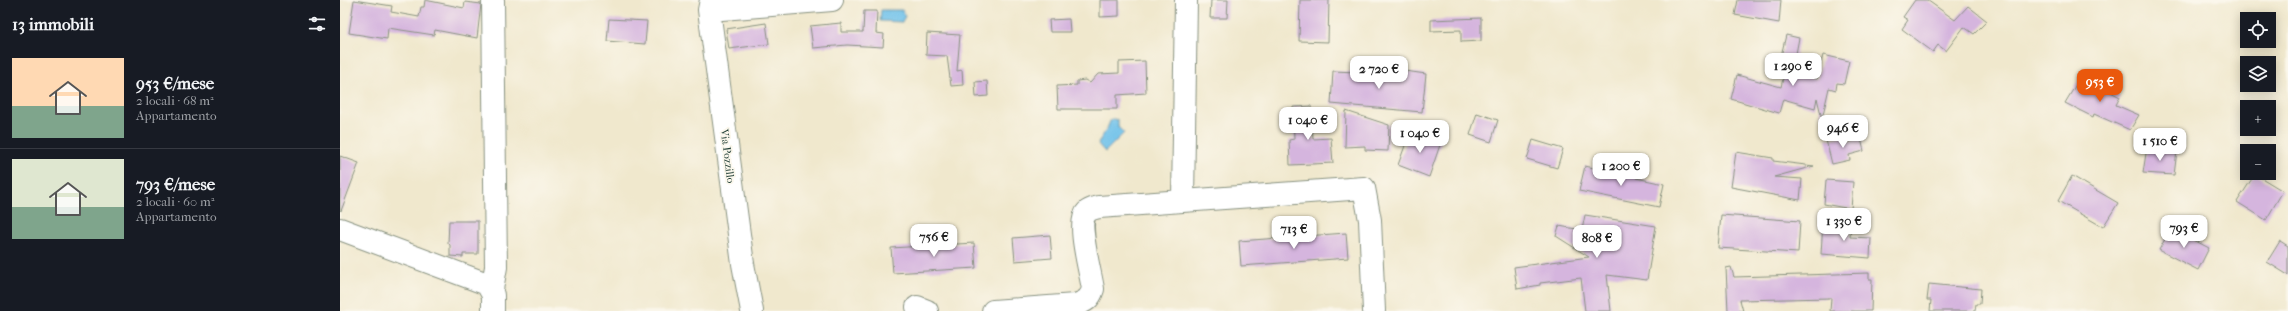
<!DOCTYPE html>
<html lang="it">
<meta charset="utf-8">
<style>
:root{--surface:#171b24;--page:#20242c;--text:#f1f3f6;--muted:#9ea1a6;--line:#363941;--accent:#ea580c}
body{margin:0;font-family:"IM FELL French Canon",serif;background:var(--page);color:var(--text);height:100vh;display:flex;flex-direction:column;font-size:15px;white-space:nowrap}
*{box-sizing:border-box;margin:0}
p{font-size:13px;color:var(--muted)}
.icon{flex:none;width:22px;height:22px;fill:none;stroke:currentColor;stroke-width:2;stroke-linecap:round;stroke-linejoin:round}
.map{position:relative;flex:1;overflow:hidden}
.side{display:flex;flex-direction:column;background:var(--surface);width:340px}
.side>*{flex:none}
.buttons{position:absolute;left:1900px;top:12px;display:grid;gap:8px}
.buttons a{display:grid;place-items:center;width:36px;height:36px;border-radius:0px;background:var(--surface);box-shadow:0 2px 10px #0003;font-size:20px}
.price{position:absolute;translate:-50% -34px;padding:0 9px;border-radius:8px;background:#fff;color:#222;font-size:13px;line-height:26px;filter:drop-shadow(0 1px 2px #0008)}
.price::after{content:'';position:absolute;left:50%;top:24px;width:12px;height:9px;margin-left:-6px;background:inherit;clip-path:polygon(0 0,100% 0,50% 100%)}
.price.on{background:var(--accent);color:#fff}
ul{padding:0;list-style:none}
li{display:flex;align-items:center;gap:12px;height:100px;padding:0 12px}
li+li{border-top:1px solid var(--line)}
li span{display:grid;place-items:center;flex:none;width:112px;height:80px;border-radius:0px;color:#555}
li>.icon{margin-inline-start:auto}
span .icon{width:48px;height:48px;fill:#fffc;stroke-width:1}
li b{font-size:17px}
h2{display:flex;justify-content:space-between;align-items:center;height:48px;padding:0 12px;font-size:17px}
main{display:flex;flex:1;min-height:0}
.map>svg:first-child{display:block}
.water{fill:#6ec1ea;stroke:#467f8f}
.building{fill:#d5b5de}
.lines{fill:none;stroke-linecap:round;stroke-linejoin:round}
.minor-casing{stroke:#889280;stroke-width:24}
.minor{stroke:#fff;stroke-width:22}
.labels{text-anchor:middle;stroke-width:3.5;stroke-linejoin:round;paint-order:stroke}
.street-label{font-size:11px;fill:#1f3d34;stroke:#fbf7ec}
</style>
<main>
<section class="side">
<h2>13 immobili<svg class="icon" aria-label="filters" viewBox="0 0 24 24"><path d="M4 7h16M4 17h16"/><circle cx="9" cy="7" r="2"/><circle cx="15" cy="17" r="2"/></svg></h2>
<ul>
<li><span style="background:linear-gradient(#ffd9b3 60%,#7fa58c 0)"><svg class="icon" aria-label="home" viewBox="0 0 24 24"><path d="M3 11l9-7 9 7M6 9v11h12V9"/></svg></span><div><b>953 €/mese</b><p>2 locali · 68 m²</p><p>Appartamento</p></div></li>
<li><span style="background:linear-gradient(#dfe7d0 60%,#7fa58c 0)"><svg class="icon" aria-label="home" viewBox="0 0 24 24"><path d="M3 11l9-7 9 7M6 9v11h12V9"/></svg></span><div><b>793 €/mese</b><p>2 locali · 60 m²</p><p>Appartamento</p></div></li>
</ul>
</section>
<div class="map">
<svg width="1948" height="311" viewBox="0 0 1948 311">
<rect width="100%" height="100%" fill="#fbf7ec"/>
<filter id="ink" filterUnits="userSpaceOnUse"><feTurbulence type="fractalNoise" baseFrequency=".025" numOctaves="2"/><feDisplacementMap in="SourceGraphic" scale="8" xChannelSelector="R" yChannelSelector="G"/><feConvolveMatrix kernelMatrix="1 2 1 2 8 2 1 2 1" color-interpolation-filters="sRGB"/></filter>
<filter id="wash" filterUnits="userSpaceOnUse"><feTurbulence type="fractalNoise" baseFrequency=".012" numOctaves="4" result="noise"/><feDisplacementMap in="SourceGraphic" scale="16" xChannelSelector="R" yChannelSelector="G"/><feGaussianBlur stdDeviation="0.9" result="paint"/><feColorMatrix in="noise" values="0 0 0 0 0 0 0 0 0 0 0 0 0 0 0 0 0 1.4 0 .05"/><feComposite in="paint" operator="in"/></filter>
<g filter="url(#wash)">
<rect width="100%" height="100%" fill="#f0e8cd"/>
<path class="water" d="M541 10H562L565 16 562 22 540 21Z
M774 119 778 120V127L784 133 765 152 758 144C761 136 768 130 770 121Z"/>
<g id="blocks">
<path class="building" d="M14 0 52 6 51 12 79 17 81 7H84L85 0 124 8 125 2 141 4 137 38 95 30 94 35 48 28 47 39 9 33Z
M760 0H779V16L760 17Z
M871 0H888L887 18H870Z
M960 0H989L988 42 959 41Z
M1398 0H1441L1439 23 1395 15Z
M1575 0H1587L1615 20 1628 6 1647 21 1634 34 1624 27 1606 51 1598 45 1593 52 1562 29 1568 20 1563 17Z
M524 11H537L536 33 544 34 543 47 507 45 473 48 470 26 501 23V32H523Z
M1141 18V41L1121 42V30L1091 31V20Z
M269 19 307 21 305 44 267 41Z
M729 19 730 32H710L709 20Z
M426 23 429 44 389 49 386 29Z
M587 33 620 35 617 71 622 70 623 85 611 86 607 56 586 55Z
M1446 35 1459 38 1455 59 1441 56Z
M1483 55 1509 61 1504 84 1497 83 1496 90 1489 88 1482 119 1477 98 1475 108 1443 99 1439 113 1391 99 1397 75 1441 87 1445 70 1477 79Z
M805 61 806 93 777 95V109H718L717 86 737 85V81L745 80 750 83 758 74 779 73V62Z
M993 71 1064 74 1065 71 1086 74 1082 112 991 104Z
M1743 73 1766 87 1765 89 1780 97 1776 105 1799 115 1790 130 1754 114 1753 117 1725 103Z
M647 81 648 96 636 97 635 82Z
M971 106 973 139 991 138 993 163 950 165 949 140 954 139 953 107Z
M1006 111 1049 125 1048 151 1025 150V146L1005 147Z
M1137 113 1158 120 1151 142 1130 135Z
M1070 132 1101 142 1089 177 1058 165Z
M1504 136 1506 142 1521 139 1524 151 1509 155 1510 160 1492 164 1486 140Z
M1193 140 1223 149 1217 168 1187 159Z
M1807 147 1837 151 1834 175 1803 173Z
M1396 152 1433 158V161L1474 166 1434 177 1462 179 1460 200 1391 187Z
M0 156 19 163 1 211 0 210Z
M1245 166 1281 174V171L1296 174V178L1324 184 1319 207 1239 191Z
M1915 174 1943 191 1926 220 1897 202Z
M1732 176 1778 203 1763 227 1718 201Z
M1486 180 1513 182 1511 209 1484 204Z
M1245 215 1316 226 1307 280 1267 275 1271 311H1245L1241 278 1200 283V285L1177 289 1174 267 1249 257 1216 236 1219 226 1242 230Z
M1381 215 1460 221 1458 253 1378 248Z
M109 221H138V254H123V257L110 256V245L108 243Z
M1483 222 1511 224 1510 237 1531 238 1530 258 1481 254Z
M1831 228 1869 248 1858 270 1819 250Z
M1006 233 1008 258 901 266 899 241Z
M710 235 712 258 675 261 673 238Z
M1940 241 1948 246V275L1927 262Z
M634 243 636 268 553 273 551 248Z
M1391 267 1394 277 1529 273V279H1532L1531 311H1490L1491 298 1400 300 1403 311H1388L1386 268Z
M1589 284 1641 289 1640 304H1636L1635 311H1590L1591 300H1587Z"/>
</g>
</g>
<g filter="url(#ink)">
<use href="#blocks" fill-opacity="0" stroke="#889280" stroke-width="1"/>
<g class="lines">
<defs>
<path id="minor" d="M371 0 369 10 403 264 412 311
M369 10 492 0
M843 200 846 0
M0 229 147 284 153 295V311
M152 289 156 267 153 0
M577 307 587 311
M653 311 735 305C745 302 750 299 753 289 751 274 736 222 747 212 750 209 756 208 759 207L1024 188 1030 220 1034 311"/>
</defs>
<use href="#minor" class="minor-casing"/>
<use href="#minor" class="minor"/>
</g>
</g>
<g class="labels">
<g class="street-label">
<text transform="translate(388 156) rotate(83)" y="4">Via Pozzillo</text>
</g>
</g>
</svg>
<div class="buttons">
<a><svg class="icon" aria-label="locate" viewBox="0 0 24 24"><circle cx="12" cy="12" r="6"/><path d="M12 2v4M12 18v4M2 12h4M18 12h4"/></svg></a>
<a><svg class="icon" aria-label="layers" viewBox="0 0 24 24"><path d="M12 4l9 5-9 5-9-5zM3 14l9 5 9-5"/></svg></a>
<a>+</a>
<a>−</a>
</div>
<b class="price" style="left:1453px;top:87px">1 290 €</b>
<b class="price" style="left:1039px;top:90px">2 720 €</b>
<b class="price on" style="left:1760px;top:103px">953 €</b>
<b class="price" style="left:968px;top:141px">1 040 €</b>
<b class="price" style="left:1503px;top:149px">946 €</b>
<b class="price" style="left:1080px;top:154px">1 040 €</b>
<b class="price" style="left:1820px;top:162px">1 510 €</b>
<b class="price" style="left:1281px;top:187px">1 200 €</b>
<b class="price" style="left:1504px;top:242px">1 330 €</b>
<b class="price" style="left:1844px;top:249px">793 €</b>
<b class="price" style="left:954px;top:250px">713 €</b>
<b class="price" style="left:594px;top:258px">756 €</b>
<b class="price" style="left:1257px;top:259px">808 €</b>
</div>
</main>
